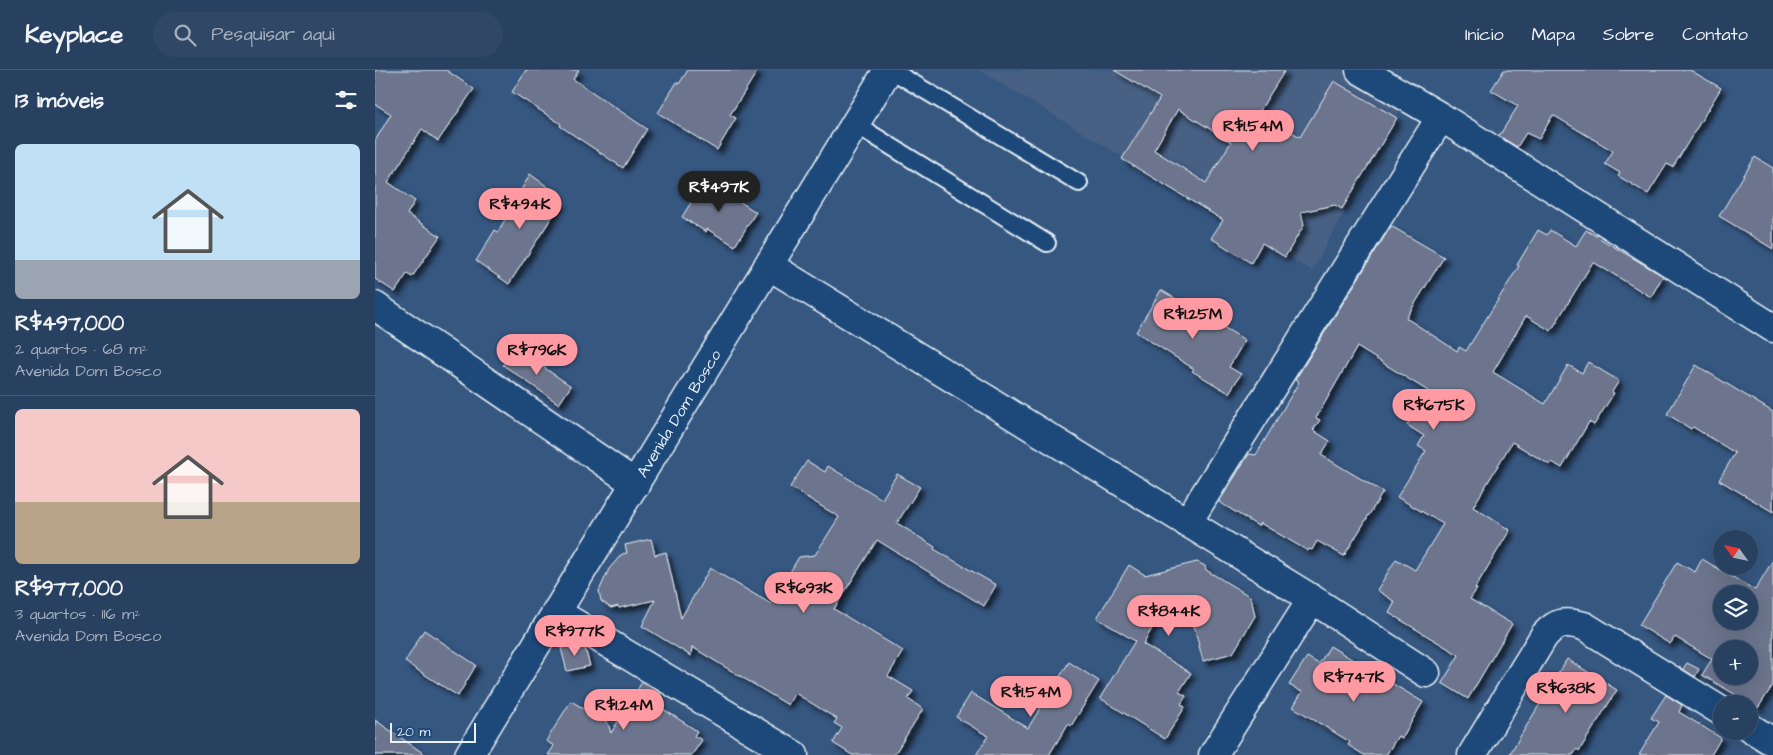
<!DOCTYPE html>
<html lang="pt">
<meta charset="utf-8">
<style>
:root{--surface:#284160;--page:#304866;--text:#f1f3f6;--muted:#a5afbd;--line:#445a75;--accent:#ff9aa2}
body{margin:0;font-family:"Architects Daughter",sans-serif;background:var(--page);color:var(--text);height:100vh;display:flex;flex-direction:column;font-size:19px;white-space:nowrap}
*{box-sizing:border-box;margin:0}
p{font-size:16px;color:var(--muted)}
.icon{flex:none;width:28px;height:28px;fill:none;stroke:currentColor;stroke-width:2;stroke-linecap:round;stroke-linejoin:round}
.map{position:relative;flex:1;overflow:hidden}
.panel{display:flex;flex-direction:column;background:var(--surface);width:375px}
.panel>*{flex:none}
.needle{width:32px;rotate:303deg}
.tools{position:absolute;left:1338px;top:460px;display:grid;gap:10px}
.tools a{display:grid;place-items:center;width:45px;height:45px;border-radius:50%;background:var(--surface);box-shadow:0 5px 20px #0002,0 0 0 1px var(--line);font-size:25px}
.scale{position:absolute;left:15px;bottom:12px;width:86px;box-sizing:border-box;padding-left:5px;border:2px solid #e8f1f8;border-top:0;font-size:14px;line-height:18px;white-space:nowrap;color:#e8f1f8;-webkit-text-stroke:4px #1f4a7a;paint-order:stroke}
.price{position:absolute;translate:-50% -42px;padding:0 11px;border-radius:18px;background:var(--accent);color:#111;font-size:16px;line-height:32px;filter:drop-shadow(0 1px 2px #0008)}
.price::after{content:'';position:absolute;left:50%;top:30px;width:15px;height:11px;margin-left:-8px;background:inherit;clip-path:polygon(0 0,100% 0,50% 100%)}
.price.current{background:#222;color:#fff}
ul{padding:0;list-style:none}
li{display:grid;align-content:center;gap:10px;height:265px;padding:0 15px}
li+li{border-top:1px solid var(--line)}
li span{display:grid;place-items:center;height:155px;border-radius:8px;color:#555}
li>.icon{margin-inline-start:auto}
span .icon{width:90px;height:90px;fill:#fffc;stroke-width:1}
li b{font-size:21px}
h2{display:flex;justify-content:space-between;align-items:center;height:60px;padding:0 15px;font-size:21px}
header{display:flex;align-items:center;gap:30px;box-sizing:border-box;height:70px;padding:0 25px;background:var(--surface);border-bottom:1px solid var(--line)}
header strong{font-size:24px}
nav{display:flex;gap:28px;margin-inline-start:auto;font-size:18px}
.search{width:350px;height:45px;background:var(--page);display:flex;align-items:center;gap:12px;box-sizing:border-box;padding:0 18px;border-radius:28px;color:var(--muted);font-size:19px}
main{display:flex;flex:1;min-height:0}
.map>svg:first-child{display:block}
.built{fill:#466084}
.building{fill:#6c758d;stroke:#e8f1f8;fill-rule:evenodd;filter:url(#shadow)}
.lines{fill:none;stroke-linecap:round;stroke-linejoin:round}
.service-casing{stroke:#e8f1f8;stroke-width:20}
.minor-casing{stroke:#e8f1f8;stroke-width:31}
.tertiary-casing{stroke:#e8f1f8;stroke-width:31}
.service{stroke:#1f4a7a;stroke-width:16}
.minor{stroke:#1f4a7a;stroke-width:28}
.tertiary{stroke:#1f4a7a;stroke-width:28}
.labels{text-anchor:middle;stroke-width:5;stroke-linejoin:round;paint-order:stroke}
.street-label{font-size:16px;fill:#e8f1f8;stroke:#1f4a7a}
</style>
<header>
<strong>Keyplace</strong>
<div class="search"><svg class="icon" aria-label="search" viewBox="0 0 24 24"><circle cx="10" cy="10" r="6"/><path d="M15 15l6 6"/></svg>Pesquisar aqui</div>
<nav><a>Início</a><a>Mapa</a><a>Sobre</a><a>Contato</a></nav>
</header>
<main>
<section class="panel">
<h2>13 imóveis<svg class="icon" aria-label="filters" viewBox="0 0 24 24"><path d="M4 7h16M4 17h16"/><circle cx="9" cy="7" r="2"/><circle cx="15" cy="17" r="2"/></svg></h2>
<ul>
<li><span style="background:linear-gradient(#bfe0f5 75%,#9aa5b1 0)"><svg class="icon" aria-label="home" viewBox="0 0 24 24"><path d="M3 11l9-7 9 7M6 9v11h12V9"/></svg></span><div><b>R$497,000</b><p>2 quartos · 68 m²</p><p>Avenida Dom Bosco</p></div></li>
<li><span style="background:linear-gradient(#f6c9c9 60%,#b9a48a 0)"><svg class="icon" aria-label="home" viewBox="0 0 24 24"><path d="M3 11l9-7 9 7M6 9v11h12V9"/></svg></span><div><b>R$977,000</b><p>3 quartos · 116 m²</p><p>Avenida Dom Bosco</p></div></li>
</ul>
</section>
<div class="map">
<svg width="1398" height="685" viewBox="0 0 1398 685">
<defs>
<filter id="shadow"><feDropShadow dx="4.5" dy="4.5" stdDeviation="2.5" flood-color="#0009"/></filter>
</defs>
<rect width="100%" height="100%" fill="#365780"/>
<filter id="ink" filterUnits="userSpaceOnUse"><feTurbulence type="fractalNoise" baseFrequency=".02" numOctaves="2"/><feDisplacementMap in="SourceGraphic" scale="10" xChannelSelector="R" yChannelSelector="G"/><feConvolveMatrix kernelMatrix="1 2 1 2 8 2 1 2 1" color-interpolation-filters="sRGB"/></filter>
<g filter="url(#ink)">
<path class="built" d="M604 0H966L1028 34 937 201Z"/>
<path class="building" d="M0 0H71L99 19 63 71 47 59 13 112 40 131 32 144 65 166 37 207 32 204 20 222 0 209V71L16 44 0 34Z
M151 0H204L198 9 272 59 248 98 185 56 186 54 137 22Z
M313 0H383L355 45 361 48 342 80 283 43 302 12 304 14Z
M739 0H910L884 42 925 67 959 11 1022 48 967 139 960 135 926 142 929 155 910 187 887 173 876 193 836 168 848 150 747 89 785 28ZM803 39 856 72 831 113 779 80Z
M1129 0H1315L1346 18 1298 97 1292 94 1273 124 1243 106 1245 103 1230 94 1238 81 1178 45 1164 69 1151 63 1142 77 1124 66 1143 36 1116 20Z
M1380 87 1398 98V179L1344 146Z
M155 104 184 125 181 129 186 133 134 214 101 191 120 160 123 162Z
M330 110 381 142 360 176 332 159 331 162 307 147Z
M1016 156 1069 187 1031 248 1082 281 1084 277 1091 281 1144 196 1142 195 1163 160 1172 165 1175 160 1201 176 1211 160 1288 206 1276 227 1218 192 1176 261 1151 246 1118 302 1170 334 1193 295 1207 303 1213 292 1244 311 1237 322 1239 323 1219 355 1214 352 1187 398 1177 392 1175 395 1137 372 1098 437 1135 460 1100 518 1102 519 1095 529 1137 554 1093 629 1067 613 1084 585 1014 543 1020 532 1002 520 1021 489 1040 500 1068 454 1022 427 1051 381 1043 376 1049 366 1032 355 1053 321 982 277 941 348 945 350 938 360 955 371 946 385 1008 422 969 486 942 471 937 480 934 479 933 481 885 453 883 456 844 432 874 384 881 385 924 312 920 310Z
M786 220 870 270 854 297 866 304 854 323 817 301 819 299 761 262Z
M140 278 196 316 184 334 128 295Z
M1321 295 1398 342V442L1344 410 1360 383 1318 357 1316 359 1292 344Z
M432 391 450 402 453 396 507 429 522 404 545 417 522 453 560 477 559 479 621 515 609 536 502 470 459 539 528 581 513 606 538 621 533 629 548 639 519 685H477L458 673 467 658 459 653 462 649 420 623 413 635 317 577 316 586 267 556 280 530 244 538 243 536 236 538 226 531 224 521 234 499 247 484 252 483 250 475 276 469 280 485 291 482 306 548 335 498 396 534 424 487 440 485 464 447 415 417Z
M1327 489 1380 520 1398 490V615L1383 638 1327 605 1337 589 1300 567 1295 574 1264 555 1302 492 1320 502ZM1346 524H1374V551H1346ZM1346 579H1374V606H1346Z
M822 492 830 496 831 500 876 527 880 546 858 583 828 591 818 552 790 536 768 574 816 603 804 622 811 626 806 634 810 637 790 669 725 628 760 571 722 548 754 495 770 505Z
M49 560 101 595 83 626 30 592Z
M203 573 210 578 215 596 192 601 186 578Z
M955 576 1048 632 1027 668 1023 666 1011 685H989L973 675 975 672 918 637 927 622 914 615 932 587 944 594Z
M1192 589 1242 620 1204 681 1202 679 1198 685H1134Z
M694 592 724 611 696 656 693 654 674 685H601L613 666 581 647 596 623 653 658Z
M1312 593 1324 599 1320 607 1308 599Z
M267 612 286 623 282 635 322 661 319 666 327 670 317 685H173L179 676 171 671 196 631 233 653 236 663Z
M1291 625 1307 635 1304 642 1346 668 1336 685H1264L1284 652 1276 648Z
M0 650 51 685H0Z"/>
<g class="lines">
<defs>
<path id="service" d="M516 0 704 113
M480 54 672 173"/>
<path id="minor" d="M985 0 1066 47 1398 258
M393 195 937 529 1051 603
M0 236 261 414
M812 453 1066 47
M181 542 419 685
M1374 657 1398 672
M838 685 937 529
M1097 685 1169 566C1182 551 1190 551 1209 556L1346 641"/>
<g id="tertiary">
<path id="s1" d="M94 685 513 0"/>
</g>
</defs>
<use href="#service" class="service-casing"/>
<use href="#minor" class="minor-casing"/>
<use href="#tertiary" class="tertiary-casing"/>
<use href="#service" class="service"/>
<use href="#minor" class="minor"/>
<use href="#tertiary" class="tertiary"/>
</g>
</g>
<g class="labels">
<g class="street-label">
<text dy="6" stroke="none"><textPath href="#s1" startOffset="401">Avenida Dom Bosco</textPath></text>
</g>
</g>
</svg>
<div class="tools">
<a><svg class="needle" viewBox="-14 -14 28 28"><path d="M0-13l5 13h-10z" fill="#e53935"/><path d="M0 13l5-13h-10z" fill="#a5afbd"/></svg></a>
<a><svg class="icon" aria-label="layers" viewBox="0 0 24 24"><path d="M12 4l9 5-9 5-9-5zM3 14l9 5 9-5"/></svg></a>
<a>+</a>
<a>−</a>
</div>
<div class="scale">20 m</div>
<b class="price" style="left:878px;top:82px">R$1.54M</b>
<b class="price current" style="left:344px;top:143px">R$497K</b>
<b class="price" style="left:145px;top:160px">R$494K</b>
<b class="price" style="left:818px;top:270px">R$1.25M</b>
<b class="price" style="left:162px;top:306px">R$796K</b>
<b class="price" style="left:1059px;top:361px">R$675K</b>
<b class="price" style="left:429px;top:544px">R$693K</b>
<b class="price" style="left:794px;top:567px">R$844K</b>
<b class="price" style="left:200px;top:587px">R$977K</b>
<b class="price" style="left:979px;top:633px">R$747K</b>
<b class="price" style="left:1191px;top:644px">R$638K</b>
<b class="price" style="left:656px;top:648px">R$1.54M</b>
<b class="price" style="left:249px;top:661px">R$1.24M</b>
</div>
</main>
